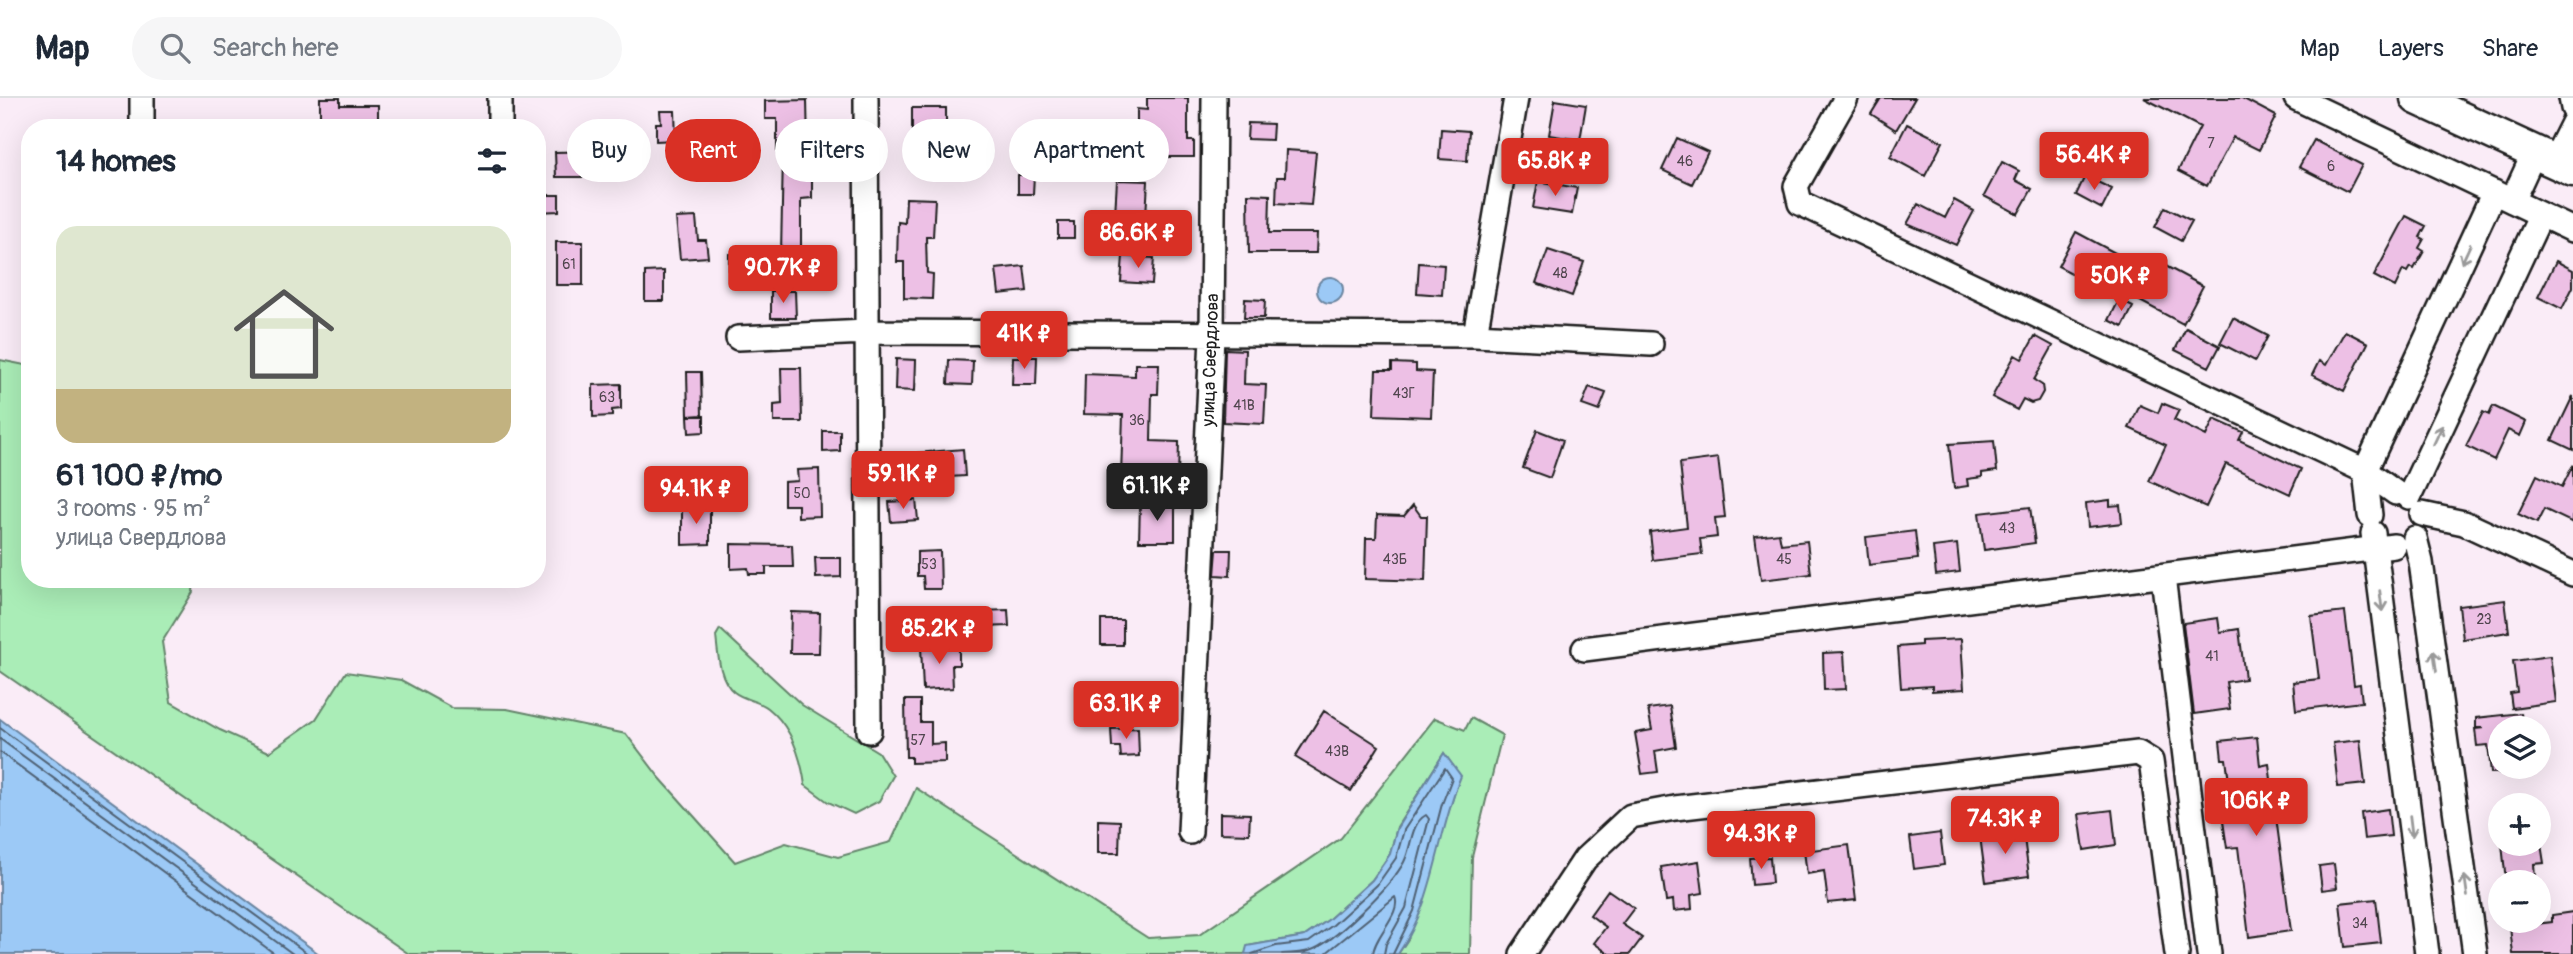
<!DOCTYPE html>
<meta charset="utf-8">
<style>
:root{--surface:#fff;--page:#f6f6f7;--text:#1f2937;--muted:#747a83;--line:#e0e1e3;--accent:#d93025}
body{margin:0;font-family:Pangolin,sans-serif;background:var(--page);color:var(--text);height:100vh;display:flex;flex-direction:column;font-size:26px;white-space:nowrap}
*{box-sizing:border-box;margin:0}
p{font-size:23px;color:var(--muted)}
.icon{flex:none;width:38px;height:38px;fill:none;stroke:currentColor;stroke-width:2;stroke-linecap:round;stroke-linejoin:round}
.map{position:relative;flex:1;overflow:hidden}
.sheet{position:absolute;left:21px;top:21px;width:525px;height:469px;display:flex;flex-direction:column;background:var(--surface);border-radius:28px;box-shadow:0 7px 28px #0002}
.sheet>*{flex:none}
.banner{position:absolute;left:567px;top:21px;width:665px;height:63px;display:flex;gap:14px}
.tools{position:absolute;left:2488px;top:618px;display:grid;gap:14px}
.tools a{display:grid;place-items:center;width:63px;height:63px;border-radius:50%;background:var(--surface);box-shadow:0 7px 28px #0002;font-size:35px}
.price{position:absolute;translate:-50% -60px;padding:0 16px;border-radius:7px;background:var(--accent);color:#fff;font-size:23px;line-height:46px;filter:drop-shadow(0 2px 4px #0008)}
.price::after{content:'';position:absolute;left:50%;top:42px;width:21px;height:16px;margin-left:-10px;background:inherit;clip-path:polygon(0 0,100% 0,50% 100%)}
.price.current{background:#222;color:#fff}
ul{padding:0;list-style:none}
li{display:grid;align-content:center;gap:14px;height:371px;padding:0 35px}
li+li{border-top:2px solid var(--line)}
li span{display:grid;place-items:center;height:217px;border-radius:21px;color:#555}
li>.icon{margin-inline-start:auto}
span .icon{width:126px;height:126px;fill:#fffc;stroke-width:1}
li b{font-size:30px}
h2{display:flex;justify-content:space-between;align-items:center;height:84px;padding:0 35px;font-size:30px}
.chip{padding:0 24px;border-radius:32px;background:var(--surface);box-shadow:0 7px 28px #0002;font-size:24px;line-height:63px}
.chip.current{background:var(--accent);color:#fff}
header{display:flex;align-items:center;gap:42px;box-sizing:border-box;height:98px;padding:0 35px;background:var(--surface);border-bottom:2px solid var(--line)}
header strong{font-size:33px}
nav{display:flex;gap:38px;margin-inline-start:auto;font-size:24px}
.search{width:490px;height:63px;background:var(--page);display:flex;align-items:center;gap:18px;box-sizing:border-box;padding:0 24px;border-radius:38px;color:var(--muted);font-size:26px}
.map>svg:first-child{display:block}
.green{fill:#aaedb7;stroke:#63846a;stroke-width:2}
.water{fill:#9cc9f6;stroke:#69849f;stroke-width:2}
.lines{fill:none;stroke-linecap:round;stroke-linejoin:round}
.shore{stroke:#4f6173;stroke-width:2}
.building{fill:#edc0e5;stroke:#1c1c1c;stroke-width:2}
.street-casing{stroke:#1c1c1c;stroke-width:28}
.secondary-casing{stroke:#1c1c1c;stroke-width:37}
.street{stroke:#fff;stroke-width:23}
.secondary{stroke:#fff;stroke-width:32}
.oneway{stroke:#999}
.labels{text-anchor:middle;stroke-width:6;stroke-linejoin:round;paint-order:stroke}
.number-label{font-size:14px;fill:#50454e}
.street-label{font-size:18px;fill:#1c1c1c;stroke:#fff}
</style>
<header>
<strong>Map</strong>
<div class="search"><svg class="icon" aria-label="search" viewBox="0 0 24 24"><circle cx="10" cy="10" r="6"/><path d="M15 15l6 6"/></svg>Search here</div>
<nav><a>Map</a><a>Layers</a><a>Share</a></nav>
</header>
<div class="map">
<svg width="2573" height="856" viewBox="0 0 2573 856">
<rect width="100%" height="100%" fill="#faecf7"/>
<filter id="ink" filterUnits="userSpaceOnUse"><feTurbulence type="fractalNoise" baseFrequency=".0143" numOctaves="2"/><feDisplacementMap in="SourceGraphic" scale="14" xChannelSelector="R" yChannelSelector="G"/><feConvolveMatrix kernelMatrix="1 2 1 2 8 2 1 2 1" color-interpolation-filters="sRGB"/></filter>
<g filter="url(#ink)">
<path class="green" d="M0 262 30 268V481H194L193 494 162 544 171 604 220 632 269 654 316 621 346 574 401 582 452 610 507 611 626 636 659 679 735 764 786 745 838 759 891 744 916 690 1148 840 1199 837 1341 740 1435 620 1465 632 1471 620 1502 637 1472 759 1470 856H1398L1408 841 1460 678 1444 655 1397 729 1390 756 1372 782 1328 822 1305 838 1248 848 1245 856H409L0 573Z
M720 531 802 607 878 654 893 678 879 703 854 716 828 704 805 687C801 659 792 629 768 610 759 603 744 602 734 594 719 582 718 556 716 538Z"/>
<path class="water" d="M1317 192a13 13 0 1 1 26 0a13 13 0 1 1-26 0Z
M0 621 319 856H0Z
M1444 655 1461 678C1437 736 1435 804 1398 856H1245L1247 848 1305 838 1328 822 1372 782 1390 756 1397 730Z"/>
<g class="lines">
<path class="shore" d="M0 630 308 856
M0 641 293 856
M0 654 275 856
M1252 856 1276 848 1309 844 1333 827 1377 787 1396 760 1404 732 1445 670 1452 680 1442 706 1414 813 1393 856
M1282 856C1290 855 1300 856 1309 853 1333 846 1392 787 1404 764 1412 749 1410 726 1426 717L1429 721 1406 810 1386 846 1384 856
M1325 856 1395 799C1402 815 1374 838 1373 856"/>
</g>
<path class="building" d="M320 0H340V7H378V27H320Z
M1147 0H1188V43H1194V59H1137V11L1147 12Z
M1881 0H1915L1896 32 1871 16Z
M2144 0H2242L2276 18 2259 52 2233 39 2207 88 2178 73 2200 29Z
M807 2 808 49H837V73L812 74V100L801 101V155L781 156 783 56H777V21H765V3Z
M1555 2 1586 7 1580 42 1549 37Z
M912 10H946V50H912Z
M660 13H675L676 42 656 43V25H661Z
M1248 25 1273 26 1272 42 1247 41Z
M1907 26 1943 44 1925 78 1890 59Z
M1441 31 1469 33 1467 63 1439 61Z
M1677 40 1708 54 1692 86 1662 72Z
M2314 42 2362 67 2348 94 2299 69Z
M1286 52 1316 54 1311 107 1276 105 1277 79H1285Z
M598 53 599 79H556L555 54Z
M2002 64 2019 73 2015 82 2032 91 2018 116 1984 98Z
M1018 77H1034L1033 96H1018Z
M2085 78 2112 91 2102 111 2076 97Z
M1117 82 1148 83 1146 118 1115 117Z
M1538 83 1577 90 1572 116 1533 110Z
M1248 96 1270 97 1269 135H1317L1316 155H1249Z
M537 97H559V113L537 114Z
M906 100 935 101 933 139H926L927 175 933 176 932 201 904 200V164H897L898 124 905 125Z
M1954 102 1974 113 1956 147 1907 126 1918 106 1945 120Z
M2165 109 2192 123 2181 143 2155 129Z
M2406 118 2426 128 2420 139 2424 141 2419 150 2424 153 2414 171 2410 169 2407 174 2403 172 2395 189 2374 178Z
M696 119 698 142H706L708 159 680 161 676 120Z
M1058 124H1074V140H1058Z
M2076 134 2119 157 2102 191 2058 168Z
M556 144H583V187H556Z
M1548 152 1584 164 1572 198 1536 185Z
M729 156H745V175H729Z
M1123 158 1154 160 1152 186 1121 184Z
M2556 163 2573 172V189L2562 211 2538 199Z
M2158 164 2203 188 2183 226 2138 202Z
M1419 165 1444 167 1442 197 1417 195Z
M1024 168 1027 193 999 196 996 171Z
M664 173V203H645V174Z
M771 193H795L796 220H771Z
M1245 201 1265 202 1264 220H1244Z
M2119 202 2133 209 2123 229 2109 222Z
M2233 220 2268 238 2255 263 2220 245Z
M2186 230 2220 248 2209 269 2175 252Z
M2345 233 2368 245 2344 293 2312 277 2319 263 2326 267Z
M2035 238 2053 248 2034 282 2042 287 2043 294 2038 303 2031 305 2023 301 2017 312 1992 299 2015 257 2022 261Z
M1225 251 1245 252 1244 286 1266 287 1264 326 1223 324Z
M1013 259H1037L1036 287H1012Z
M896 261 916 262 915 293 895 292Z
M949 262 973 263 972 287 948 286Z
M1392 265 1416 266V273L1433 274 1431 319 1374 317 1376 272H1392Z
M1135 266H1159L1158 296H1152L1151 343 1179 344 1178 379 1121 378 1123 317 1084 316 1085 276 1135 278Z
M781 270H801L802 324H774V307L782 306Z
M687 274H701L702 317 688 318Z
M621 286V311L612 312V318L593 319V287Z
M1589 289 1606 295 1599 313 1582 307Z
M2573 298V352L2552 342Z
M2162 305 2179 312 2174 322 2206 338 2214 321 2243 334 2239 342 2301 371 2290 396 2226 366 2206 409 2149 383 2166 347 2129 330 2140 307 2158 315Z
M2493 308 2526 324 2520 338 2508 332 2494 362 2466 348 2483 314 2489 317Z
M688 318H704V334L689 335Z
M1537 332 1563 342 1550 380 1523 370Z
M823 333H840V353L823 354Z
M1994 343 1997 373 1982 375V379L1967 381 1968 388 1954 390 1949 346Z
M963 351 965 378 932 380 931 371 919 372 917 355Z
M1718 360 1725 419 1715 420 1717 439 1700 441 1702 456 1653 462 1650 434 1687 429 1680 365Z
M2573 367V425L2544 411 2537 425 2518 416 2537 377 2562 389Z
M819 371 820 418 798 419V407H784V384L798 383 797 372Z
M916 402 918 422 891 424 889 404Z
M2110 402V408L2120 407 2122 425 2088 429 2086 405Z
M1140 406 1175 407V443H1139Z
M1413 407 1421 418H1427L1425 483 1365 481 1366 440H1376L1377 417 1404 418Z
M710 409V446L682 447V410Z
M2030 409 2035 445 1984 452 1979 415Z
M1915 433 1918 461 1869 467 1866 439Z
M1779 435 1781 446 1807 443 1811 476 1761 482 1755 438Z
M731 446 792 447 793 469H766V476H749L748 470 731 471Z
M1957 446 1960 474 1936 477 1933 449Z
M1217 452H1231L1230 478 1215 477Z
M940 453 941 491H924L923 478H917V454Z
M815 460H841V479L816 480Z
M2505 502 2509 534 2463 541 2459 508Z
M1008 512 1009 528 982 529 981 513Z
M791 514 820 515 819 555H790Z
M2345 514 2354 587 2360 586 2362 604 2296 612 2293 584 2319 581 2311 518Z
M2218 520 2220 534 2239 531 2245 581 2226 584 2230 611 2194 616 2183 525Z
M1101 522H1123V547H1101Z
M1961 541 1964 591 1932 593V588L1901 590 1898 549 1921 547V543Z
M959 547V567H952L953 590 923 592 921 548Z
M1844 554 1846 591 1824 592 1823 555Z
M2550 558 2556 604 2512 610 2510 595 2517 594 2513 563Z
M905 602H920V624H931V646L945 645V664L911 665V659H906Z
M1670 608 1676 649 1655 653 1658 674 1642 676 1635 635 1652 632 1648 611Z
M1324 613 1379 648 1351 693 1295 659Z
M2521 615 2523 630H2501V675H2491L2488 647 2477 648 2475 631 2484 630H2476V620Z
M1138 630 1139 658 1121 659 1120 649H1112L1111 631Z
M2257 639 2260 668 2269 666 2291 833 2249 839 2238 749 2227 750 2223 723 2234 721 2226 661H2222L2220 643Z
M2360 642 2365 686 2338 689 2333 645Z
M2388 711 2391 738 2364 741 2361 715Z
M2112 712 2116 747 2084 752 2079 716Z
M1220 715 1250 716 1249 736 1220 735Z
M1098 722 1120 723 1119 755H1098Z
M2023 732 2029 778 1986 784 1980 738Z
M1940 735 1944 767 1914 771 1910 739Z
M2502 746H2541L2544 765 2534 766 2535 780 2506 784Z
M1849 747 1856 802 1828 805 1824 773 1807 776 1804 753Z
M1770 759 1772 785 1752 787 1750 760Z
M1699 763 1703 795 1691 797 1692 811 1674 813 1673 802 1666 803 1661 769Z
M2334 766 2337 790 2322 792 2319 768Z
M1608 792 1634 810 1622 826 1642 840 1630 856H1609L1594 845 1606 829 1590 817Z
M2376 801 2381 845 2345 849 2340 805Z
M2573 814V856H2513L2510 829 2552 824V817Z"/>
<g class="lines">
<defs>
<path id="street" d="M142 0V30
M500 0V30
M866 0 869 633
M1846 0 1796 88 1800 105 2365 373 2396 395
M2296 0 2573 132
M2571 0 2573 10
M2554 63 2573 25
M2512 103 2535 53
M1475 237 1516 0
M738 240 866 234 1475 237 1651 246
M2409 399 2541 117
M2422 416 2464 425 2573 476
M2370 417 2365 373 2494 94
M2373 435 2427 856
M2415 440 2421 464 2475 856
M2163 478 2209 856
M1584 551 2394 448
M1190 734 1212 238 1214 0
M1522 856 1585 761 1631 718 1675 710 2138 655 2151 663 2177 856"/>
<path id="secondary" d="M2417 0 2573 72"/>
</defs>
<use href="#street" class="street-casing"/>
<use href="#secondary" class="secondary-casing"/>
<use href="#street" class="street"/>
<use href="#secondary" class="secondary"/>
</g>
<defs><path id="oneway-shaft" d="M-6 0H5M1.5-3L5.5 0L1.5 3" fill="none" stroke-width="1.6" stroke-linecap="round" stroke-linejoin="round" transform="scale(1.75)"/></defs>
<g class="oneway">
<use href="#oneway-shaft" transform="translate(2466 156) rotate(115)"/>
<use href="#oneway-shaft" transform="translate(2438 337) rotate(-65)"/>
<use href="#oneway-shaft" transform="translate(2381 503) rotate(83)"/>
<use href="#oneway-shaft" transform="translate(2435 563) rotate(-98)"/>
<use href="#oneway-shaft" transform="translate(2411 728) rotate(83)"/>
<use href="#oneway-shaft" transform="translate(2466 788) rotate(-98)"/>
</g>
</g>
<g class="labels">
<g class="number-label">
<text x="2211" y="50">7</text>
<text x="1685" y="68">46</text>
<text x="2331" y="73">6</text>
<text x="569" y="171">61</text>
<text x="1560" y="180">48</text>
<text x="1404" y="300">43Г</text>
<text x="607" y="304">63</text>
<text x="1244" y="312">41В</text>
<text x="1137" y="327">36</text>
<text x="802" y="400">50</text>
<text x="2007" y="435">43</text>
<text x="1395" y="466">43Б</text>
<text x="1784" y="466">45</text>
<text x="929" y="471">53</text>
<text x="2484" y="526">23</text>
<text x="2212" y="563">41</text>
<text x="918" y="647">57</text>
<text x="1337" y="658">43В</text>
<text x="2360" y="830">34</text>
</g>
<g class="street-label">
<text transform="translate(1210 262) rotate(-88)" y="6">улица Свердлова</text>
</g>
</g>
</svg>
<div class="tools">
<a><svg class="icon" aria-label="layers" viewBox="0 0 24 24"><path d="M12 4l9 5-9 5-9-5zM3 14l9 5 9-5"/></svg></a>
<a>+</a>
<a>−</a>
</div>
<b class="price" style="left:2094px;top:94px">56.4K ₽</b>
<b class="price" style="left:1555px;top:100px">65.8K ₽</b>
<b class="price" style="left:1138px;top:172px">86.6K ₽</b>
<b class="price" style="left:783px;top:207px">90.7K ₽</b>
<b class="price" style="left:2121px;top:215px">50K ₽</b>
<b class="price" style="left:1024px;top:273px">41K ₽</b>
<b class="price" style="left:903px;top:413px">59.1K ₽</b>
<b class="price current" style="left:1157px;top:425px">61.1K ₽</b>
<b class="price" style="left:696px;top:428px">94.1K ₽</b>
<b class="price" style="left:939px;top:568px">85.2K ₽</b>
<b class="price" style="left:1126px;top:643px">63.1K ₽</b>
<b class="price" style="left:2256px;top:740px">106K ₽</b>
<b class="price" style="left:2005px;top:758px">74.3K ₽</b>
<b class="price" style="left:1761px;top:773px">94.3K ₽</b>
<div class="banner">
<a class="chip">Buy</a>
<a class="chip current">Rent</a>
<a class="chip">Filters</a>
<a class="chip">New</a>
<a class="chip">Apartment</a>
</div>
<section class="sheet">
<h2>14 homes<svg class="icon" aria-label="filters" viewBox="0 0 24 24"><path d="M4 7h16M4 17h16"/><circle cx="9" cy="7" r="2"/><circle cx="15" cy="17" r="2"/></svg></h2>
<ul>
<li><span style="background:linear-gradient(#dfe7d0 75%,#c2b280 0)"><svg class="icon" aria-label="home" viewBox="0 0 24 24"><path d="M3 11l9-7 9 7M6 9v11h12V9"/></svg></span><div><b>61 100 ₽/mo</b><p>3 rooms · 95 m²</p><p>улица Свердлова</p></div></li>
</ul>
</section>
</div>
